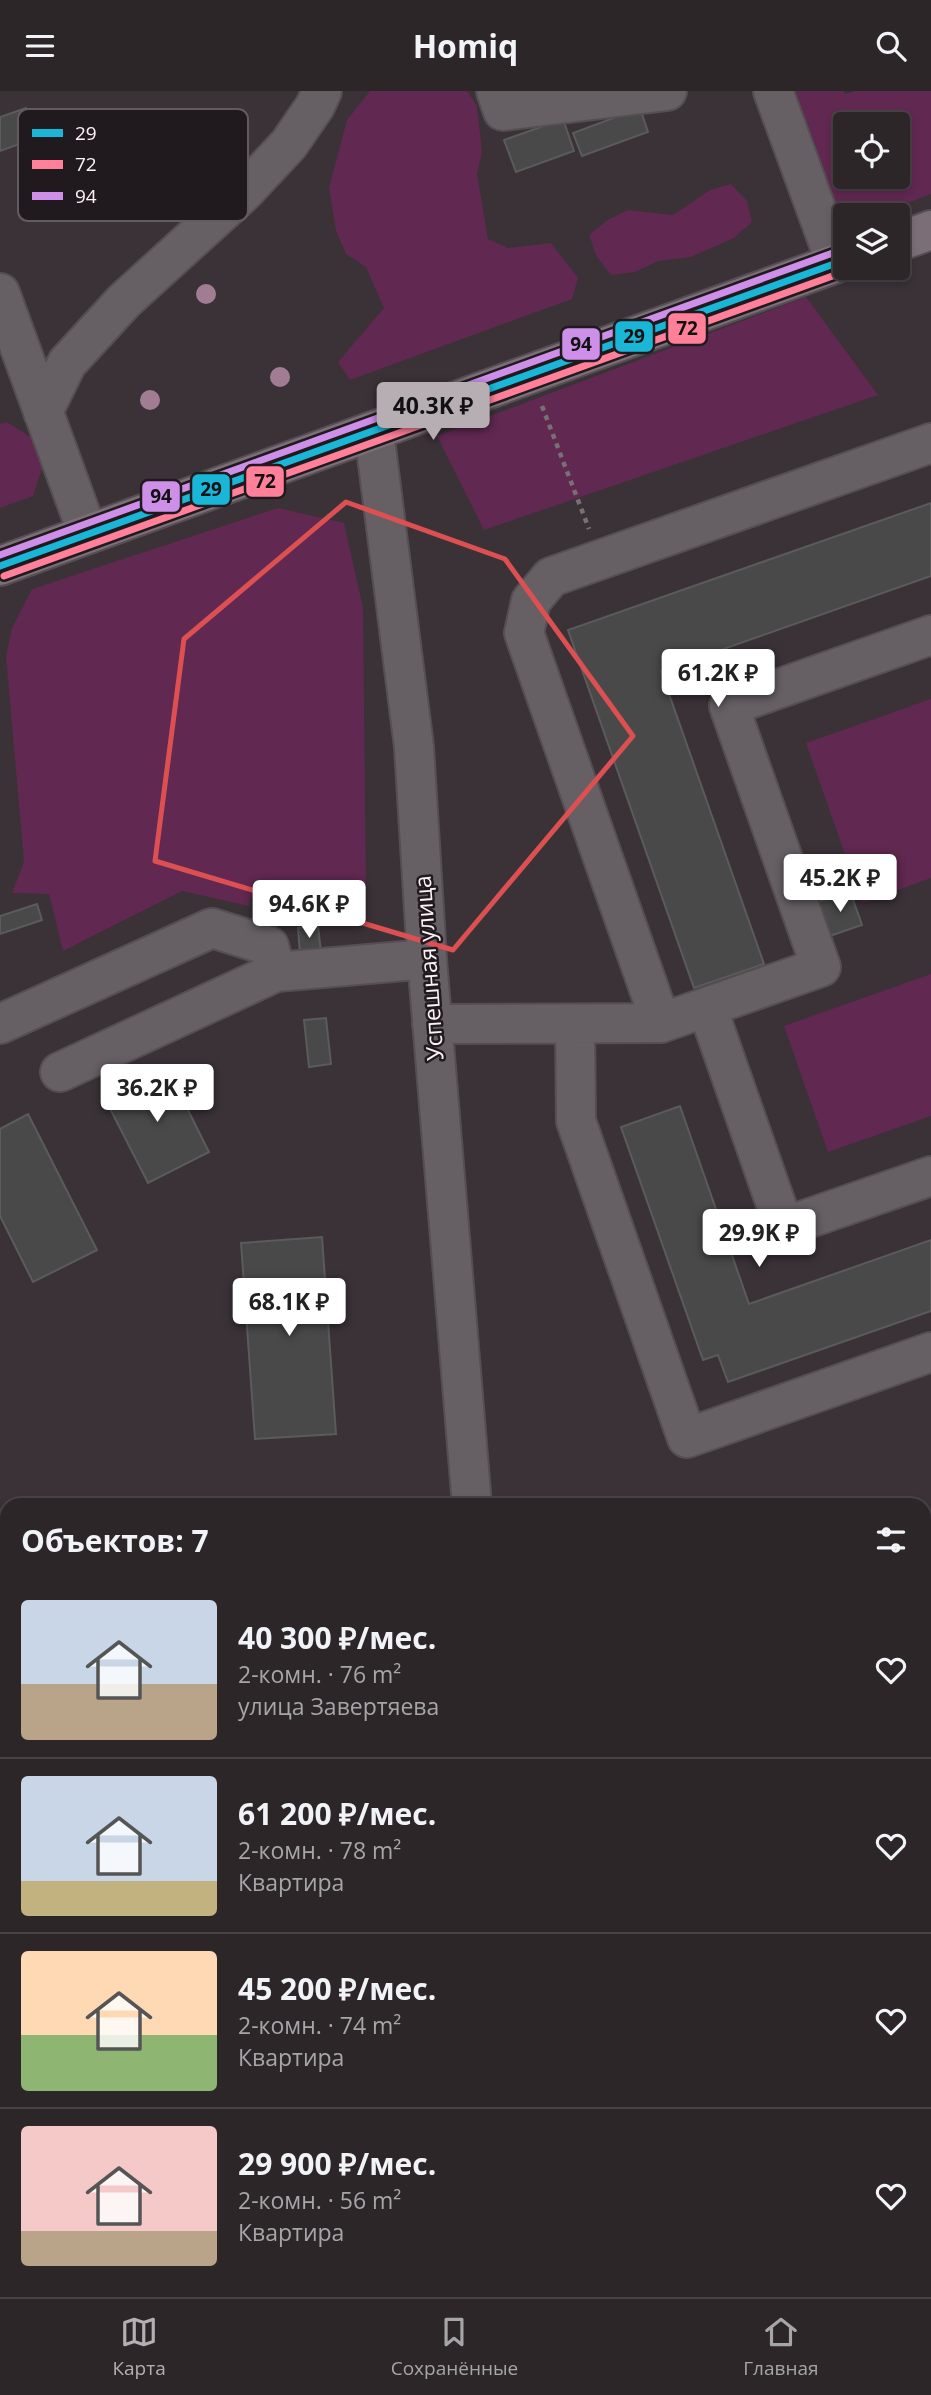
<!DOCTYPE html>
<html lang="ru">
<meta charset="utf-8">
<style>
:root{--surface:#2c2629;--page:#342e31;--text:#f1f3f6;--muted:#a6a5a8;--line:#484346;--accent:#b7aeb4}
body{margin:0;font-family:"Open Sans",sans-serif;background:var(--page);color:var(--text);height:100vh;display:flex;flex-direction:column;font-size:26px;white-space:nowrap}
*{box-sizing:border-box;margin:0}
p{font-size:23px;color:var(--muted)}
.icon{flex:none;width:38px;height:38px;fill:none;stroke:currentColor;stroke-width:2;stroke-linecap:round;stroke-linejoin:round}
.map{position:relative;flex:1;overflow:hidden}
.panel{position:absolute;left:0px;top:1407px;width:931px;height:800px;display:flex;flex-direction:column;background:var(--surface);border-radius:21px 21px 0 0;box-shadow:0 4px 10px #0003,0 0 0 2px var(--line)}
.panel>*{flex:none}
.fabs{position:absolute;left:833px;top:21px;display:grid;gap:14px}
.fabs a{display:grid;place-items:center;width:77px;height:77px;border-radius:7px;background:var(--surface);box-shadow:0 4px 10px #0003,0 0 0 2px var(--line);font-size:35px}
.price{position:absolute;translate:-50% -60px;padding:0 16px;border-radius:7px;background:#fff;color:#222;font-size:23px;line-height:46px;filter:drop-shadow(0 2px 4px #0008)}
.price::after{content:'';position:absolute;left:50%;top:42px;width:21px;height:16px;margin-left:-10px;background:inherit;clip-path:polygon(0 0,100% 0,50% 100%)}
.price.selected{background:var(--accent);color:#111}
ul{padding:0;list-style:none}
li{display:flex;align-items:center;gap:21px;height:175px;padding:0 21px}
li+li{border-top:2px solid var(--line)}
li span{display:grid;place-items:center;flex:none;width:196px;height:140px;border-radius:7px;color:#555}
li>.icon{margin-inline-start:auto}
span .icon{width:84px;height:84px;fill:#fffc;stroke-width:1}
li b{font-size:30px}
h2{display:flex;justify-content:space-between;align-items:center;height:84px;padding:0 21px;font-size:30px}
header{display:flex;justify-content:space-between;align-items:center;height:91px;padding:0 21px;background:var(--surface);font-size:32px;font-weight:700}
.tabs{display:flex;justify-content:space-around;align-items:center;height:98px;border-top:2px solid var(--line);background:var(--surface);font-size:19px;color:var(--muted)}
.tabs a{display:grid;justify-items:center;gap:4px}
.tabs .selected{color:var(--accent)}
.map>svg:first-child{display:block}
.green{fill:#612851;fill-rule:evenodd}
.building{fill:#4a494a;stroke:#5b5b5b;stroke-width:2}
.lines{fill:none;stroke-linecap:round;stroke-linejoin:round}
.minor-casing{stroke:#554e52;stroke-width:42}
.major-casing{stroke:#554e52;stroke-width:42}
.path{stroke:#767174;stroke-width:4.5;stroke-dasharray:5 5;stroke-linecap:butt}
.minor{stroke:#666064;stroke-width:38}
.major{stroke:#7b6e77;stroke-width:38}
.bus-1-casing{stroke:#201a1e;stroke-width:12}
.bus-2-casing{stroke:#201a1e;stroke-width:12}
.bus-3-casing{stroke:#201a1e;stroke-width:12}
.bus-1{stroke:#1ab6d8;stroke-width:7}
.bus-2{stroke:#ff8098;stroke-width:7}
.bus-3{stroke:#ce8fe9;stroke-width:7}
.tree{fill:#a17d94}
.marked{fill:none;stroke:#dd5051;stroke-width:5;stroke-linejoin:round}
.labels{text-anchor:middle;stroke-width:5;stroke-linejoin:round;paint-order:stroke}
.street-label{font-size:23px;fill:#fbf1f7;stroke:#201a1e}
.key{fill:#201a1e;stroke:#625a5f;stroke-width:2}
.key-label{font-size:19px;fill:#fbf1f7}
.line-badge{stroke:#201a1e;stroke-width:2.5}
.pale-badge-label{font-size:19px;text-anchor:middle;font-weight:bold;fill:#111}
</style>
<header><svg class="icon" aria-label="menu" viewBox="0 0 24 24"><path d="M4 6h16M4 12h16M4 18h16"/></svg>Homiq<svg class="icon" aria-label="search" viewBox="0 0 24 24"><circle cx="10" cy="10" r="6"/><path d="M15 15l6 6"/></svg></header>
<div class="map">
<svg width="931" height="2206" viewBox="0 0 931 2206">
<rect width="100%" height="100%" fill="#3a3237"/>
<path class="green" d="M370 0H467L477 15 482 61 477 83 488 148 508 157 551 152 578 187 572 208 350 289 338 271 384 217 366 176 346 163 336 140 329 97 347 29Z
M787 0H844L845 3 855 0H931V103L876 124H845V136L838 138ZM845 33H898V86H845Z
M731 93 747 110 752 131 734 147 691 166 658 170 635 181 611 184 597 166 589 144 609 128 628 119 673 124 710 99Z
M806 206 878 304 484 439 437 345Z
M7 331 32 347 43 374 33 405 0 417V333Z
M278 417 344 432 363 517 366 804 341 827 276 832 250 805 249 815 182 800 63 860 49 803 12 802 24 771 6 565 12 537 32 498Z
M931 608V787L862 812 806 652Z
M931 883V1025L828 1061 784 935Z"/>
<path class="building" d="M26 17 36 47 0 60V26Z
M640 17 648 41 582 65 573 42Z
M563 28 574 60 516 81 504 49Z
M931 412V485L661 580 764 873 694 897 568 539Z
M850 800 862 834 830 845 818 811Z
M37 813 42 829 0 843V825Z
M318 835 321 861 300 863 298 837Z
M326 927 331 973 309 976 304 929Z
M166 975 209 1061 148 1092 104 1006Z
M680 1015 749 1213 931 1149V1220L728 1291 718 1264 703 1269 621 1036Z
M28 1023 97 1159 33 1191 0 1125V1038Z
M322 1146 336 1343 255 1348 241 1152Z
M80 2200H284L285 2206H80Z"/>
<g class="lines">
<defs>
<path id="minor" d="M496 0 503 20 667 0
M773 0 836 172
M0 202 88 443
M43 321 67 272 124 210 245 100 289 53 315 15 322 0
M374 341 414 656 427 868 472 1414
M931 352 551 486 531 510 524 542 661 932 821 876 729 615 931 544
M707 916 784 1136 931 1085
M0 933 212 837 269 855 276 881
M432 933 661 932
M575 933 576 1030 687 1347 931 1261
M60 981 276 881 427 868
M0 2143 7 2142
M563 2200 568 2206"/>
<path id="major" d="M898 151 931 139
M0 475 845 169"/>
</defs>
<use href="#minor" class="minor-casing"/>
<use href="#major" class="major-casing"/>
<path class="path" d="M542 315 589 438
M44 2206V2200"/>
<use href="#minor" class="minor"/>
<use href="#major" class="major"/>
<defs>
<path id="bus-1" d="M0 475 845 169"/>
<path id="bus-2" d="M4 485 849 179"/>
<path id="bus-3" d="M0 464 841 159"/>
</defs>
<use href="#bus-1" class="bus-1-casing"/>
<use href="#bus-2" class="bus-2-casing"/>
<use href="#bus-3" class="bus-3-casing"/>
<use href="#bus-1" class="bus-1"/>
<use href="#bus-2" class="bus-2"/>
<use href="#bus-3" class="bus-3"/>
</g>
<g class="tree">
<circle cx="206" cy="203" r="10"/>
<circle cx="280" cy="286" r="10"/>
<circle cx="150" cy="309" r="10"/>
</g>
<path class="marked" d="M346 411 505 468 633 645 453 859 155 770 184 548Z"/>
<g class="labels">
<g class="street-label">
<text transform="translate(429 877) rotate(-94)" y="8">Успешная улица</text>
</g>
</g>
<rect x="18" y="18" width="230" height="112" rx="10" class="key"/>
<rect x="32" y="38" width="31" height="8" fill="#1ab6d8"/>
<rect x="32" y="69" width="31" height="9" fill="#ff8098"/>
<rect x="32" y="101" width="31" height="8" fill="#ce8fe9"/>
<g class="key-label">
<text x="75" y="49">29</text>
<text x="75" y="80">72</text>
<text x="75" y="112">94</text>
</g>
<g class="line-badge">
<rect x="667" y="221" width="40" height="33" rx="7" fill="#ff8098"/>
<rect x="614" y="229" width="40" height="33" rx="7" fill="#1ab6d8"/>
<rect x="561" y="236" width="40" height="34" rx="7" fill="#ce8fe9"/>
<rect x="245" y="374" width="40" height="33" rx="7" fill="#ff8098"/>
<rect x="191" y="382" width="40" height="33" rx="7" fill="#1ab6d8"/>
<rect x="141" y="389" width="40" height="33" rx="7" fill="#ce8fe9"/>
</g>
<g class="pale-badge-label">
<text x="687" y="244">72</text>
<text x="634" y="252">29</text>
<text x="581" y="260">94</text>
<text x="265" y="397">72</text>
<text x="211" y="405">29</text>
<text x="161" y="412">94</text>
</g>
</svg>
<div class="fabs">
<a><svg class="icon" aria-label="locate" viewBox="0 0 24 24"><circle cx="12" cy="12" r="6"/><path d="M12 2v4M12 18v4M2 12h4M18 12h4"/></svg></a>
<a><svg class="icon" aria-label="layers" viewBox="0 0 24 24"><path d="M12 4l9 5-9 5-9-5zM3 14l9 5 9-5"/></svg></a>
</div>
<b class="price selected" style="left:433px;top:351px">40.3K ₽</b>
<b class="price" style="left:718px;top:618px">61.2K ₽</b>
<b class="price" style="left:840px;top:823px">45.2K ₽</b>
<b class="price" style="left:309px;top:849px">94.6K ₽</b>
<b class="price" style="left:157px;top:1033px">36.2K ₽</b>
<b class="price" style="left:759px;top:1178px">29.9K ₽</b>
<b class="price" style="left:289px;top:1247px">68.1K ₽</b>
<section class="panel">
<h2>Объектов: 7<svg class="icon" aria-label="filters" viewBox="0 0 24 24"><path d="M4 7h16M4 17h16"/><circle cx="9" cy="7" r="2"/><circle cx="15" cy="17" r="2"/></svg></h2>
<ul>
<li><span style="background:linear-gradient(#c9d6e8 60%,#b9a48a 0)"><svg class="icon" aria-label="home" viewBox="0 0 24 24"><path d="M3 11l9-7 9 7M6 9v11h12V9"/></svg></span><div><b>40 300 ₽/мес.</b><p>2-комн. · 76 m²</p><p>улица Завертяева</p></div><svg class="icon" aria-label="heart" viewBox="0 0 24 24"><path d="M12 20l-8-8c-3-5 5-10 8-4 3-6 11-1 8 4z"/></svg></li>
<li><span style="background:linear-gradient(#c9d6e8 75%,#c2b280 0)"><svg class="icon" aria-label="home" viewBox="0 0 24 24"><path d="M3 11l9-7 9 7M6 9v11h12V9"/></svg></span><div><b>61 200 ₽/мес.</b><p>2-комн. · 78 m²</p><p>Квартира</p></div><svg class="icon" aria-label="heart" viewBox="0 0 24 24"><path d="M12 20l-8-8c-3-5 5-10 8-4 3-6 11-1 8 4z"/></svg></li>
<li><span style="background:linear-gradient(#ffd9b3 60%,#8fb573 0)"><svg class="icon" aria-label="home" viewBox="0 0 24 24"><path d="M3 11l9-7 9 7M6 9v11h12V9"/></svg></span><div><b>45 200 ₽/мес.</b><p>2-комн. · 74 m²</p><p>Квартира</p></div><svg class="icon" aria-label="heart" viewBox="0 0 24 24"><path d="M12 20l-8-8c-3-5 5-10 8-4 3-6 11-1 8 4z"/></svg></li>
<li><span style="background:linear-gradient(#f6c9c9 75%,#b9a48a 0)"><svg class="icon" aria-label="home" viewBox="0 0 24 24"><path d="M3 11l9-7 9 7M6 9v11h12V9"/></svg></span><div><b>29 900 ₽/мес.</b><p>2-комн. · 56 m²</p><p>Квартира</p></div><svg class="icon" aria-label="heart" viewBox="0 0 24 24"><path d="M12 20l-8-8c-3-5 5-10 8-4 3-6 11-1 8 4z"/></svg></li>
</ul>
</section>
</div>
<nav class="tabs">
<a class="selected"><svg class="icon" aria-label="map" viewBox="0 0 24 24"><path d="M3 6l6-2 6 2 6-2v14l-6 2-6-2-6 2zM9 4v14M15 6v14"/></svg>Карта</a>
<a><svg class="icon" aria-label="saved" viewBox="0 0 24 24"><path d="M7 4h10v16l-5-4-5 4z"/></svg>Сохранённые</a>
<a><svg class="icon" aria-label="home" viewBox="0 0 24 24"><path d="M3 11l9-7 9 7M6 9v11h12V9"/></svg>Главная</a>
</nav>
